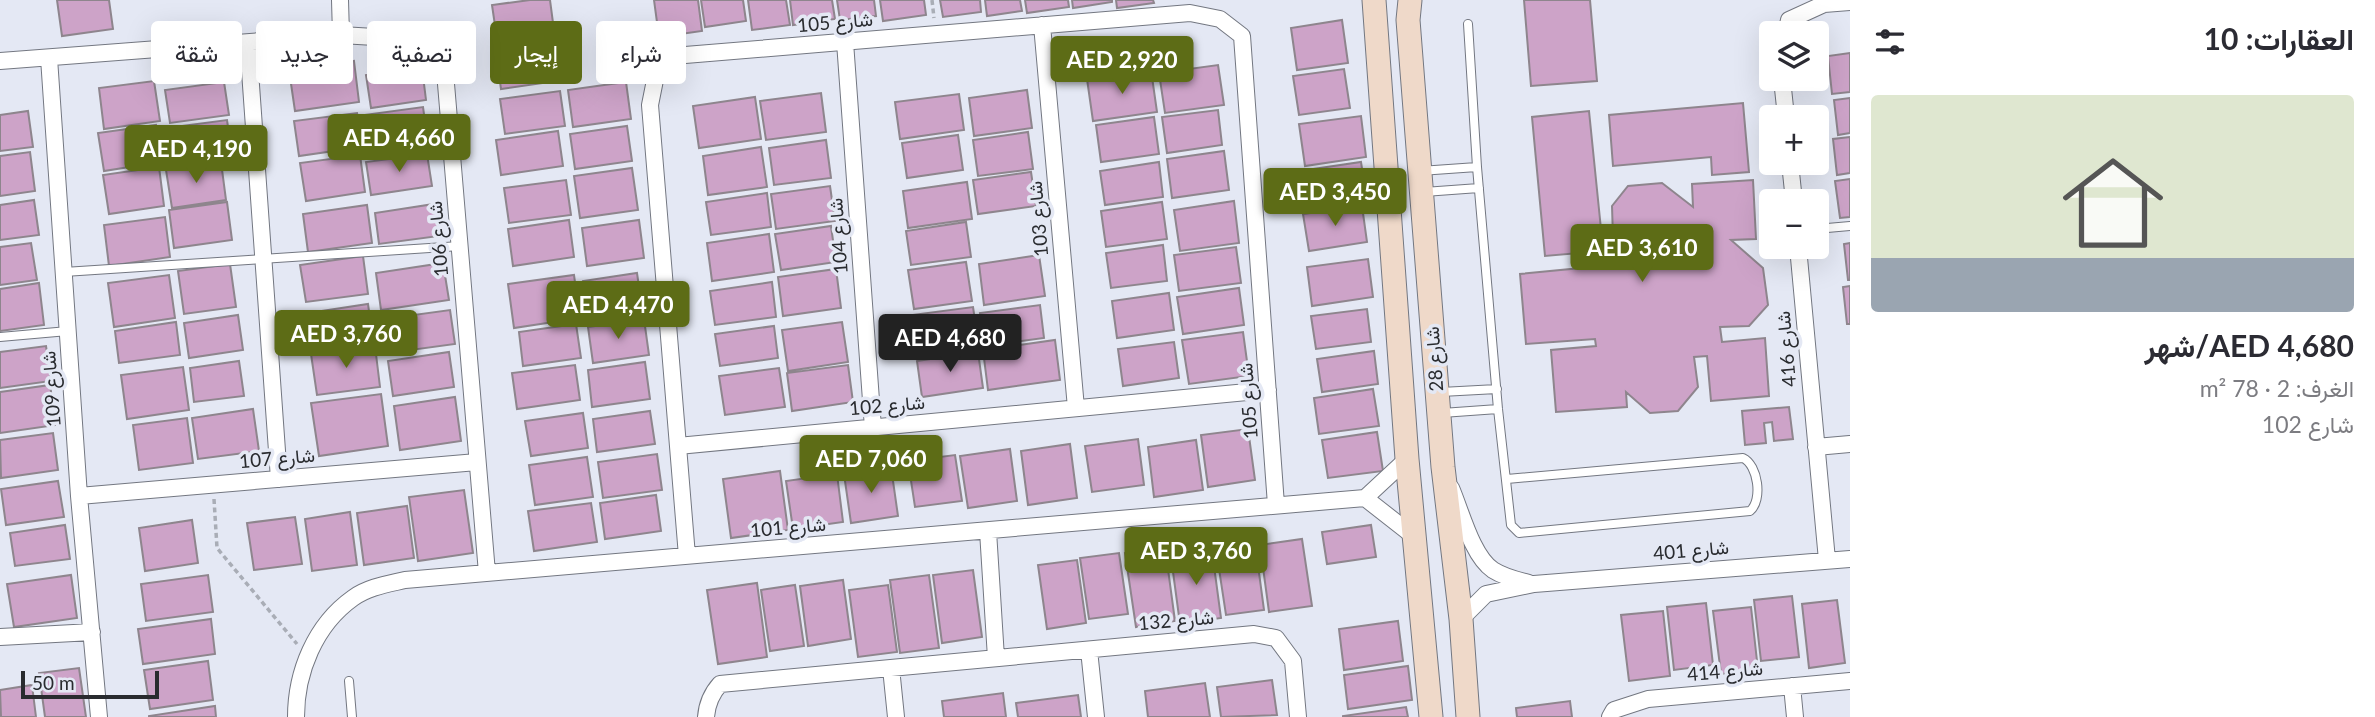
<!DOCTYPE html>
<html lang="ar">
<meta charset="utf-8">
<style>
:root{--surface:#fff;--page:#f7f7f7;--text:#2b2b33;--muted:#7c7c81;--accent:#5d6c16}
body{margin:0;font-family:Lato,Vazirmatn,sans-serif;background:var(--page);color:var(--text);direction:rtl;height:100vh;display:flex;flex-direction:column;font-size:26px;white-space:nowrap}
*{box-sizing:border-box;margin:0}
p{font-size:23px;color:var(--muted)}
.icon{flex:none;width:38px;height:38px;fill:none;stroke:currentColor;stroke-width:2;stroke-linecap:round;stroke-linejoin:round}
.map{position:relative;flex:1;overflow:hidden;direction:ltr}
.drawer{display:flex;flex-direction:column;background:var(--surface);width:525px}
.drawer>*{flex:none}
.hud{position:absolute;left:21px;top:21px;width:665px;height:63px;direction:rtl;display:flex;gap:14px}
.tools{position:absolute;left:1759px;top:21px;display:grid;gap:14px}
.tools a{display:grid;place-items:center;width:70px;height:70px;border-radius:7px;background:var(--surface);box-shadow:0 7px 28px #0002;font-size:35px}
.scale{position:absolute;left:21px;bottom:18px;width:138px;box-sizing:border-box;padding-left:7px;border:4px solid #292b2f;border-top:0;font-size:19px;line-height:24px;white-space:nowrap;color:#292b2f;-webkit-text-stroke:5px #e4e8f4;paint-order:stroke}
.price{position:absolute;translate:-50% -60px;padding:0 16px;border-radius:7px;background:var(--accent);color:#fff;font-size:23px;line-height:46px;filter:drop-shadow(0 2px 4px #0008)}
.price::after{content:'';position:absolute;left:50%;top:42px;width:21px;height:16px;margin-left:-10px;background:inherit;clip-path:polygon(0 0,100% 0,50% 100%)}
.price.active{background:#222;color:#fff}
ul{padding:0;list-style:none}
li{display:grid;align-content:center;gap:14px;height:371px;padding:0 21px}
li span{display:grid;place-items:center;height:217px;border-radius:7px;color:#555}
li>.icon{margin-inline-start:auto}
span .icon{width:126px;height:126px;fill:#fffc;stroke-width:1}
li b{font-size:30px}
h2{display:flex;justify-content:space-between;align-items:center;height:84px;padding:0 21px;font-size:30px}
.tag{padding:0 24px;border-radius:7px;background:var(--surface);box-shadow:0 7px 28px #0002;font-size:24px;line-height:63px}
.tag.active{background:var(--accent);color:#fff}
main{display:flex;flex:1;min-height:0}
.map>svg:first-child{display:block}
.building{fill:#cda3c8;stroke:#8e858d;stroke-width:2}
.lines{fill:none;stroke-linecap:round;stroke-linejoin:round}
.lane-casing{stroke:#737781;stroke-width:10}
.street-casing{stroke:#737781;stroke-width:18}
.secondary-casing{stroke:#737781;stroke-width:25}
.path{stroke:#a9adb6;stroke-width:3.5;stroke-dasharray:5 3.5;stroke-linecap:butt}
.lane{stroke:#fff;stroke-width:8}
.street{stroke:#fff;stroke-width:16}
.secondary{stroke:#efd9c9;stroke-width:23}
.labels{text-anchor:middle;stroke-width:7;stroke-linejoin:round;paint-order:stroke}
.street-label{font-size:19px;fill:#292b2f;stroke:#e4e8f4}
</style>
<main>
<section class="drawer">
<h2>العقارات: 10<svg class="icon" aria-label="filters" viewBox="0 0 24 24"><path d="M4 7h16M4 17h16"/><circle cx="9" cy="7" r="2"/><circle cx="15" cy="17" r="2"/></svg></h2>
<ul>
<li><span style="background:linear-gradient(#dfe7d0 75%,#9aa5b1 0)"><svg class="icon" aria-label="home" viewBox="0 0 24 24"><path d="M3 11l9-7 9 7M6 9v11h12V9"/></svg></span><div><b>AED 4,680/شهر</b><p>الغرف: 2 · 78 m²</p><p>شارع 102</p></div></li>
</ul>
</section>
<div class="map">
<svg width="1850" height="717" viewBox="0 0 1850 717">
<rect width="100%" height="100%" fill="#e4e8f4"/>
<path class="building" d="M57 0H109L113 29 62 36Z
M530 0H550L555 38 498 46 492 5Z
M654 0H698L702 31 659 37Z
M701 0H743L746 21 705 27Z
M748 0H786L790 25 752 30Z
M790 0H832L835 19 793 25Z
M837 0H874L876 16 840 20Z
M880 0H924L926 15 883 21Z
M940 0H980L981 12 943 17Z
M985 0H1020L1022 11 987 16Z
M1025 0H1068L1069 7 1027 13Z
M1072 0H1112V2L1073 8Z
M1116 0H1153L1154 3 1117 8Z
M1524 0H1590L1597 81 1531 86Z
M1342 20 1348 63 1297 70 1291 28Z
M552 45 557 81 501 89 496 53Z
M1850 53V92L1832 94 1828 56Z
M354 61 359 102 295 111 289 70Z
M1218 65 1224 105 1165 113 1159 73Z
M422 68 426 100 371 108 366 75Z
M1344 69 1350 108 1299 115 1293 76Z
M1151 70 1157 112 1093 121 1087 79Z
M154 81 160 121 104 129 99 88Z
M224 82 229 115 170 123 165 90Z
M626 82 631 119 573 127 568 90Z
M1027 90 1032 128 974 136 969 98Z
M560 91 565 126 505 134 500 99Z
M821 93 826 132 766 140 760 101Z
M959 94 964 130 900 139 895 102Z
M755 97 761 139 699 148 693 106Z
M1850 98V133L1838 135 1834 100Z
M1743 103 1749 172 1712 175 1711 157 1613 166 1609 115Z
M423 107 428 143 369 151 364 115Z
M1218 110 1222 145 1167 153 1162 117Z
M28 111 33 147 0 151V115Z
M1589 111 1602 239 1613 238 1612 206 1628 186 1662 183 1693 207 1692 184 1753 180 1756 239 1731 240 1763 268 1768 305 1749 326 1720 327 1722 342 1765 338 1769 396 1711 401 1707 356 1694 357 1698 387 1678 411 1650 413 1626 392 1627 407 1556 412 1551 350 1596 346 1595 339 1526 344 1520 274 1591 267 1590 252 1545 256 1532 117Z
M357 113 362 147 299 156 294 121Z
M1361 116 1366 157 1305 166 1299 124Z
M1154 117 1159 154 1101 162 1096 125Z
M227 120 232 155 171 164 166 128Z
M156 125 161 162 104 171 98 133Z
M627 126 632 161 575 169 570 134Z
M558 131 563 166 501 175 496 140Z
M1028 132 1033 169 978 176 973 140Z
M958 135 963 170 907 178 902 143Z
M1850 137V173L1837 175 1833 139Z
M826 140 831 178 774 185 769 148Z
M761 147 767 187 708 195 703 156Z
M1224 151 1229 190 1172 198 1167 159Z
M30 152 35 191 0 196V156Z
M427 154 432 186 371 195 366 162Z
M360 155 365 192 306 201 300 163Z
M221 162 226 200 172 208 166 170Z
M1159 162 1163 197 1105 205 1100 171Z
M1361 162 1367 201 1304 210 1299 171Z
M159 167 164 206 109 214 103 175Z
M632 168 638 210 580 218 574 176Z
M1031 172 1036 206 978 214 973 180Z
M1850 179V217L1840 218 1835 181Z
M566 180 571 215 509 223 504 188Z
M967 182 972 219 908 228 903 191Z
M830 186 835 221 776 229 771 194Z
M767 193 771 227 711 235 706 202Z
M34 200 39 235 0 240V205Z
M1234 201 1239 243 1180 251 1174 210Z
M227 202 232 240 174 248 169 210Z
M1162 202 1167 239 1106 247 1101 211Z
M434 204 439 236 379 244 375 213Z
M367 205 372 243 308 252 303 214Z
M1362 206 1367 242 1309 251 1303 214Z
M165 217 170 257 109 266 104 225Z
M569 220 574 257 513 266 508 229Z
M639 220 644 258 587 266 582 228Z
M966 222 971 257 911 265 906 231Z
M831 226 836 262 781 270 775 234Z
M769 234 774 272 712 281 707 243Z
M31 243 37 280 0 285V247Z
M1850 243V280H1848L1844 244Z
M1163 245 1167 281 1111 288 1106 253Z
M1236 247 1241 283 1179 291 1174 255Z
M1039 255 1045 296 984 305 979 264Z
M363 256 368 294 306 302 300 265Z
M1368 259 1373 297 1312 306 1307 267Z
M966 262 972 301 914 309 908 270Z
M443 263 449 300 381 310 376 273Z
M230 264 236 307 184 314 178 271Z
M836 269 841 308 783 316 778 277Z
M637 273 643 315 589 323 583 281Z
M169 275 175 318 114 327 108 283Z
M574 275 580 318 514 328 508 284Z
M772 282 776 317 715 325 710 291Z
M39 283 44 325 0 331V289Z
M1850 286V324H1847L1843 287Z
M1239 288 1244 325 1183 334 1177 297Z
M1169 293 1174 330 1117 338 1112 301Z
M368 304 373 340 313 348 308 313Z
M1040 305 1044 338 985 346 980 313Z
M973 307 979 347 918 356 912 315Z
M1367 309 1371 342 1316 349 1311 316Z
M450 310 455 344 389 353 384 319Z
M238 315 243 350 189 358 184 323Z
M644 319 649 355 593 363 588 327Z
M176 322 180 355 119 363 115 331Z
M842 322 848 362 788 371 782 330Z
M576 324 581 358 523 366 519 332Z
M774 326 778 358 720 366 715 334Z
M1243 332 1249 376 1189 384 1182 340Z
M1055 340 1060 380 988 390 983 350Z
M1174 342 1179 378 1123 386 1118 349Z
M46 346 51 381 0 388V352Z
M375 346 380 387 317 395 311 354Z
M1374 351 1378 384 1322 392 1317 359Z
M449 352 454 387 393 396 388 361Z
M978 352 983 388 922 397 917 361Z
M239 361 244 396 194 402 190 368Z
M645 362 650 399 592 407 588 370Z
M575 365 580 400 517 409 512 373Z
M848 365 853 402 792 411 787 373Z
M183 367 189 410 127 419 121 375Z
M779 368 785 407 725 415 719 376Z
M50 385 56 425 0 433V392Z
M1373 389 1379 426 1319 434 1314 398Z
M381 394 388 446 319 456 311 403Z
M455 397 461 441 400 450 394 406Z
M1789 407 1793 439 1774 441 1772 422 1764 423 1766 443 1745 445 1742 411Z
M253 409 259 451 198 459 192 418Z
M650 411 655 444 597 452 593 419Z
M583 413 588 448 531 456 525 421Z
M187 418 193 463 139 470 133 425Z
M1248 429 1255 480 1208 487 1201 435Z
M1377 432 1383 471 1328 478 1322 440Z
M53 433 58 470 1 478 0 440Z
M1138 439 1144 485 1092 492 1085 446Z
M1196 440 1203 490 1154 497 1148 447Z
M1070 444 1077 498 1028 505 1021 451Z
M1010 449 1017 501 968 508 960 456Z
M657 454 662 490 603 498 598 462Z
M955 455 962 501 915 507 908 461Z
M587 457 593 497 535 505 529 465Z
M891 467 898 516 851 523 844 474Z
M780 471 788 530 731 538 723 479Z
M837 474 843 522 793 529 786 481Z
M58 481 64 517 6 525 1 489Z
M464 490 473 553 418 561 409 497Z
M656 495 661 531 605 539 600 503Z
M591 503 597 542 534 551 528 511Z
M407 506 414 558 364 565 357 513Z
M350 512 357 565 312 571 305 519Z
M295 517 302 564 254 570 247 523Z
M192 520 198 563 145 571 139 528Z
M65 525 70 559 15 566 10 533Z
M1371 525 1376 557 1327 564 1322 532Z
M1302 539 1312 606 1269 612 1260 545Z
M1255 543 1264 610 1226 615 1216 549Z
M1165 547 1175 621 1136 627 1125 553Z
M1212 551 1221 618 1180 624 1171 557Z
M1119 553 1128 614 1089 619 1080 558Z
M1077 560 1086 623 1047 629 1038 565Z
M973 570 982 637 942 643 933 575Z
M71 575 77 618 14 627 7 584Z
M208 575 213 612 146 621 141 584Z
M929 575 939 648 900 653 890 580Z
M843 580 851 639 808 646 800 586Z
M757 583 767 657 718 664 707 590Z
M795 585 804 646 770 651 761 590Z
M888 585 897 652 858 657 849 590Z
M1792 596 1799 657 1761 661 1754 600Z
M1837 600 1845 663 1809 668 1802 604Z
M1706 603 1713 665 1674 670 1667 607Z
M1751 607 1758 670 1721 674 1713 611Z
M1663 611 1670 676 1629 681 1621 615Z
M211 619 215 654 143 664 138 629Z
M1398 621 1403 661 1344 670 1339 629Z
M208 661 213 700 150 709 144 670Z
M1408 666 1412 700 1348 709 1344 675Z
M79 668 86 717H45L39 673Z
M1272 680 1277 715 1221 717 1217 687Z
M1205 683 1210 717H1148L1145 691Z
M32 685 36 717H1L0 690Z
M1003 693 1006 717H944L942 701Z
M1078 695 1081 717H1018L1016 703Z
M1570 701 1572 717H1517L1516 708Z
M215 706 216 717H149V716Z
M1406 707 1408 717H1343V716Z"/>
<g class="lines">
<defs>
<path id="lane" d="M1468 24 1477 167 1498 409 1511 525 1519 533 1750 511C1763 500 1758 465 1743 458L1507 479
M1420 171 1477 167
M1424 192 1479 188
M1816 229 1850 226
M64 272 460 246
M0 337 68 331
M1441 392 1497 389
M1442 413 1498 409
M349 681 352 717"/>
<path id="street" d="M340 0 341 35
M1042 25 1076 408
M1786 33 1789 20 1824 4 1850 2
M845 42 873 428
M248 43 279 479
M49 58 79 496 99 717
M0 61 341 35 425 40 444 60 487 573
M1782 79 1786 117
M1790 163 1794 201
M1798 247 1827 560
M678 446 1268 390
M1816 447 1850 444
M1451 488C1461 511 1472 556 1493 570 1504 577 1516 580 1529 583
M79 496 477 462
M1365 498 1416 538
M988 531 996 658
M687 556 650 105 656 75 673 56 1190 13 1220 19 1242 36 1276 505
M1461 619 1486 594 1534 584 1850 559
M0 637 92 632
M1089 650 1096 717
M891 668 896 717
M1792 686 1795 717
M296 717C296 672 315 625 353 598 368 587 388 584 405 580L1365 498 1407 459
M706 717C707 704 711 694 720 684L1254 634 1276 638 1293 661 1298 717
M1610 717 1614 710 1648 699 1850 681"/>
<path id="secondary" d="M1374 0 1407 459 1431 717
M1410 0 1408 20 1443 467 1461 619 1468 717"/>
</defs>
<use href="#lane" class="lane-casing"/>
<use href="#street" class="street-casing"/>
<use href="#secondary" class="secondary-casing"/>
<path class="path" d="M932 0 934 18
M214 499 217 548 297 644"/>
<use href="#lane" class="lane"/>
<use href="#street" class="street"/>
<use href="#secondary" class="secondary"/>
</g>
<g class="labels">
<g class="street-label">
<text transform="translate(835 22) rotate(-5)" y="7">شارع 105</text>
<text transform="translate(1038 219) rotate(-95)" y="7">شارع 103</text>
<text transform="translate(838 236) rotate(-94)" y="7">شارع 104</text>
<text transform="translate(438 239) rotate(-95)" y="7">شارع 106</text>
<text transform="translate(1786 349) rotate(-95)" y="7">شارع 416</text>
<text transform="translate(1434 359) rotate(-94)" y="7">شارع 28</text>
<text transform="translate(51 389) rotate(-94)" y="7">شارع 109</text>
<text transform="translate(1248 401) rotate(-94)" y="7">شارع 105</text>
<text transform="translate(887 405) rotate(-5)" y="7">شارع 102</text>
<text transform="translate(277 458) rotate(-5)" y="7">شارع 107</text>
<text transform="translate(788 527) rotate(-5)" y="7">شارع 101</text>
<text transform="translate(1691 550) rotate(-5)" y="7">شارع 401</text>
<text transform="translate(1176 620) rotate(-5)" y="7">شارع 132</text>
<text transform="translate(1725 671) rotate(-5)" y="7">شارع 414</text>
</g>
</g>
</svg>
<div class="tools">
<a><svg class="icon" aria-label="layers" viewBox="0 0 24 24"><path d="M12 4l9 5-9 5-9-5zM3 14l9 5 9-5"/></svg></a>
<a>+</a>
<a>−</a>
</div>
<div class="scale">50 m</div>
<b class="price" style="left:1122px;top:96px">AED 2,920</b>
<b class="price" style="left:399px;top:174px">AED 4,660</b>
<b class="price" style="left:196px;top:185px">AED 4,190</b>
<b class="price" style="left:1335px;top:228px">AED 3,450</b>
<b class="price" style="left:1642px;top:284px">AED 3,610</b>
<b class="price" style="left:618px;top:341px">AED 4,470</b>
<b class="price" style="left:346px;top:370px">AED 3,760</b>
<b class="price active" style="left:950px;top:374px">AED 4,680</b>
<b class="price" style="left:871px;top:495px">AED 7,060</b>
<b class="price" style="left:1196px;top:587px">AED 3,760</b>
<div class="hud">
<a class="tag">شراء</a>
<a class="tag active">إيجار</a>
<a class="tag">تصفية</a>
<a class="tag">جديد</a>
<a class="tag">شقة</a>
</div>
</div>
</main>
